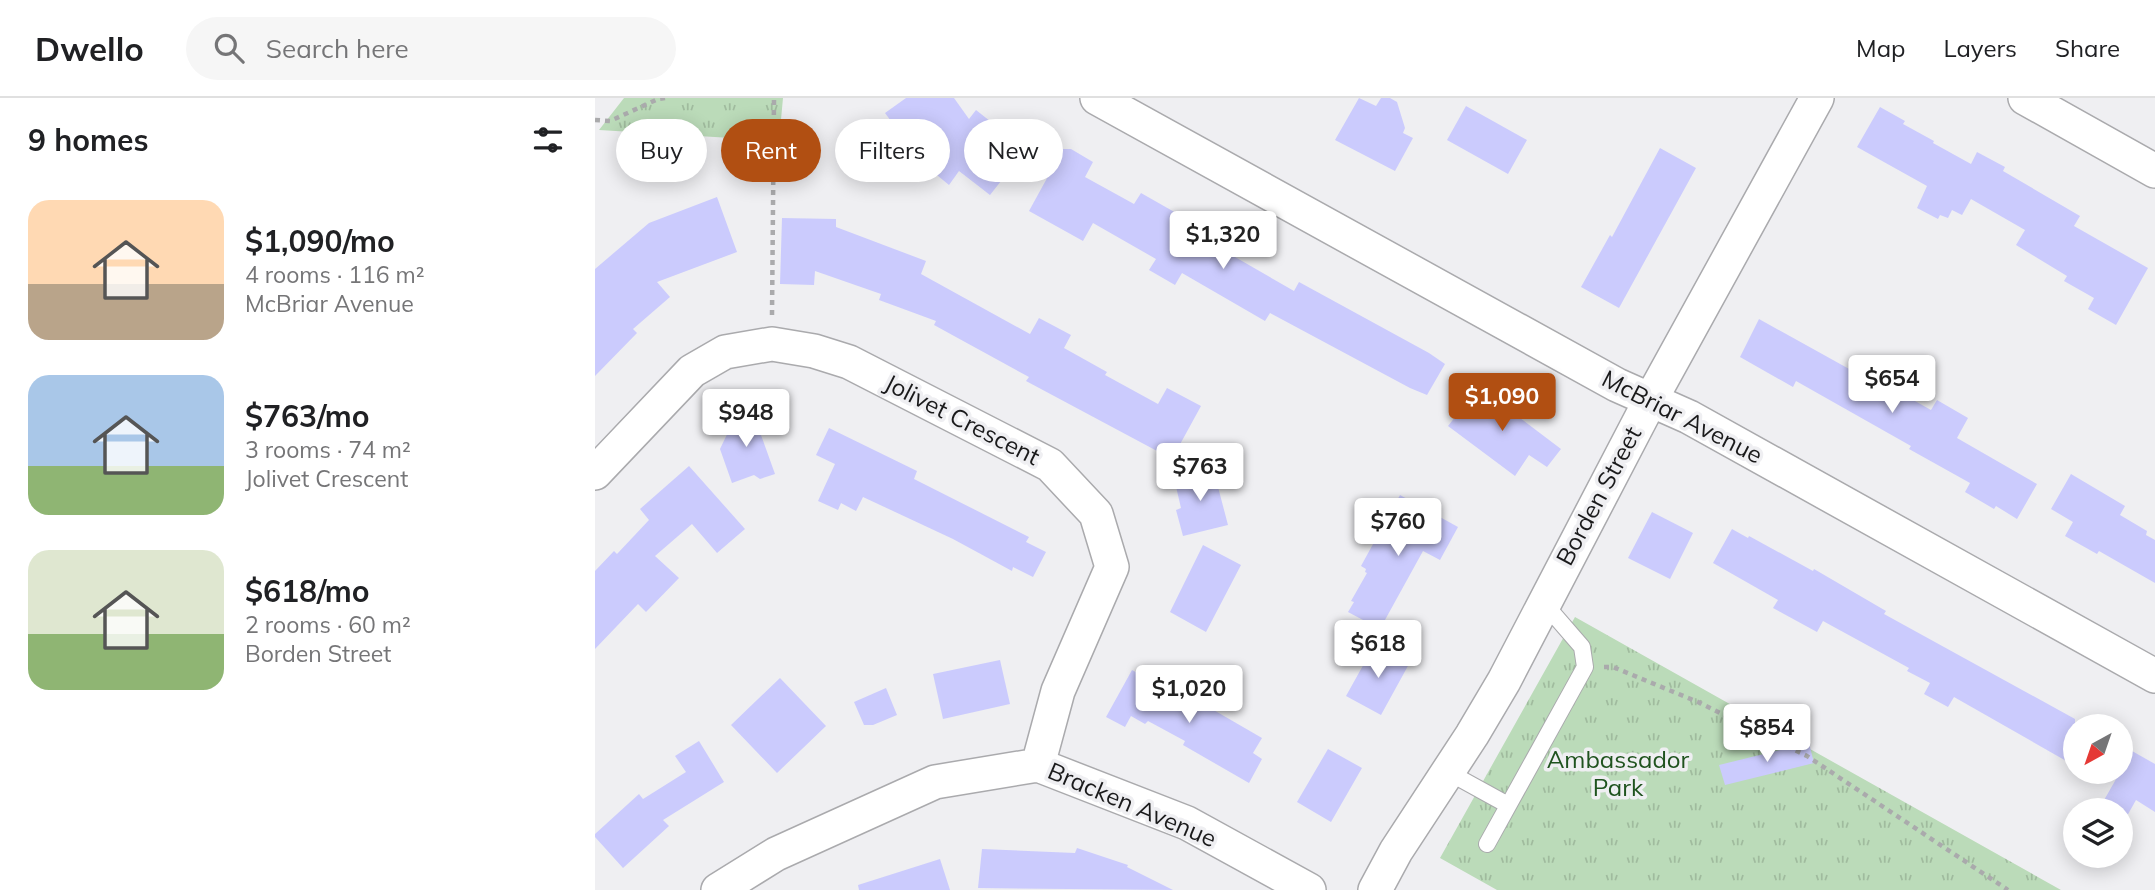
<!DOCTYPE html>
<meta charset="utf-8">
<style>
:root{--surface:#fff;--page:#f6f6f6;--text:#202124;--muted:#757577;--line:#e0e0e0;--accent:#b14f12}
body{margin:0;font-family:Mulish,sans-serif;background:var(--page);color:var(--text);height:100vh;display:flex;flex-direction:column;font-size:26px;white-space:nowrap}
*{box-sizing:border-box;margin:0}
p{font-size:23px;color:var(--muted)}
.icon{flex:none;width:38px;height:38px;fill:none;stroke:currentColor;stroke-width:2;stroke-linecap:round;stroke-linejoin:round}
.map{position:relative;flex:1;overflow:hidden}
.details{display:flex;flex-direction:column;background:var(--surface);width:595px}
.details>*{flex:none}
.guide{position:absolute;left:21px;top:21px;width:665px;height:63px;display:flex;gap:14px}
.needle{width:46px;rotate:220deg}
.tools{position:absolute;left:1468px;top:616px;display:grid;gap:14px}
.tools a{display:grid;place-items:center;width:70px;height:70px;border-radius:50%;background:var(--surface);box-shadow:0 4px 18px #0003;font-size:35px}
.price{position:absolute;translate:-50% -60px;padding:0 16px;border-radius:7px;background:#fff;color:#222;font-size:23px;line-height:46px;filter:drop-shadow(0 2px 4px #0008)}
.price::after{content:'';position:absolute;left:50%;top:42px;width:21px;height:16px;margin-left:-10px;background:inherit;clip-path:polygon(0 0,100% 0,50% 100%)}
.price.on{background:var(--accent);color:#fff}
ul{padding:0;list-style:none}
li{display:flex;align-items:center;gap:21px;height:175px;padding:0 28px}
li span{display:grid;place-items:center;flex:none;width:196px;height:140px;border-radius:21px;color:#555}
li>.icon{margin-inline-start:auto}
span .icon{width:84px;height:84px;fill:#fffc;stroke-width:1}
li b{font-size:30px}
h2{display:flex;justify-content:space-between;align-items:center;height:84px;padding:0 28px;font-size:30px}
.chip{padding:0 24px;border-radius:32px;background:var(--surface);box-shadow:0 4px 18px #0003;font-size:24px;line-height:63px}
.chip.on{background:var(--accent);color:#fff}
header{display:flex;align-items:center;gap:42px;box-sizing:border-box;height:98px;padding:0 35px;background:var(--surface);border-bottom:2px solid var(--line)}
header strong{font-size:33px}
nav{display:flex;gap:38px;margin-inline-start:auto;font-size:24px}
.search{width:490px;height:63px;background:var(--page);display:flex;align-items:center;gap:18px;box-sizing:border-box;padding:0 24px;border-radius:38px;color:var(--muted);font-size:26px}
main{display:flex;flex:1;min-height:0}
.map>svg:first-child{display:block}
.park{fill:url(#park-tufts)}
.building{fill:#cbcbfd}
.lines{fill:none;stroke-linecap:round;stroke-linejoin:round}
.service-casing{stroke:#aaaaad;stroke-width:18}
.minor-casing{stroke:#aaaaad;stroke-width:36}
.path{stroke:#aaaaac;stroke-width:4.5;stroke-dasharray:5 5;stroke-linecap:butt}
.service{stroke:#fff;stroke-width:16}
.minor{stroke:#fff;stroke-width:33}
.labels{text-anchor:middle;stroke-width:7;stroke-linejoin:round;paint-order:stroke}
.street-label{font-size:24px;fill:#1a1a1b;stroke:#efeff2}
.park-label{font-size:24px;fill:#1f531e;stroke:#efeff2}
</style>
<header>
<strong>Dwello</strong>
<div class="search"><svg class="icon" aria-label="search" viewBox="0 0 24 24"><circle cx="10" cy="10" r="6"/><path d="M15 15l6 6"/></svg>Search here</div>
<nav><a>Map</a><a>Layers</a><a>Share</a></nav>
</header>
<main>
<section class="details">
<h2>9 homes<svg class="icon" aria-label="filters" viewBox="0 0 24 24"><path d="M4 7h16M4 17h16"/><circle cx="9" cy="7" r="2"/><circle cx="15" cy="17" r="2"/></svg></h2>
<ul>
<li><span style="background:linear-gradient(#ffd9b3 60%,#b9a48a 0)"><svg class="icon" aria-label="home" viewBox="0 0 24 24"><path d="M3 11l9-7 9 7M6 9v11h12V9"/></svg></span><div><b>$1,090/mo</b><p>4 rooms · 116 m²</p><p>McBriar Avenue</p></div></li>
<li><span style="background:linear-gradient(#a9c7e8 65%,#8fb573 0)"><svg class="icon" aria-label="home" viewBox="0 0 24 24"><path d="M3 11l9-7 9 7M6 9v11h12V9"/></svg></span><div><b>$763/mo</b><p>3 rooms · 74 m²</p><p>Jolivet Crescent</p></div></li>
<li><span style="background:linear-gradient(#dfe7d0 60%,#8fb573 0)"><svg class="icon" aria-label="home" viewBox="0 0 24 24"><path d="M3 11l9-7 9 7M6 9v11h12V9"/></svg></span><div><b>$618/mo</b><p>2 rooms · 60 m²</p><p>Borden Street</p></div></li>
</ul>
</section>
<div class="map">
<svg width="1560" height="792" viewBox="0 0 1560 792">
<defs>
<pattern id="park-tufts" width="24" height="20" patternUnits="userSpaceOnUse" patternTransform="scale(1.75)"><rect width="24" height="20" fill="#bbdbb9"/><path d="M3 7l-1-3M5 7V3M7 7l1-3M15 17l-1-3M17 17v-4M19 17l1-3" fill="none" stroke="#a0bb9e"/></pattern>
</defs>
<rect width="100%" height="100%" fill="#efeff2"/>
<path class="park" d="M29 0H188L184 43 4 32Z
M980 519 1466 792H902L845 760Z"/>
<path class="building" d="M311 0H359L374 21 381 12 405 31 410 25 436 45 395 97 364 73 354 87 326 64 290 15Z
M764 0 781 8 786 0H795L802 4 810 30 808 35 818 40 800 73 740 42Z
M871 8 932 42 913 76 852 42Z
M1285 9 1310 23 1308 26 1339 43 1338 45 1376 66 1382 54 1410 69 1408 73 1485 118 1479 128 1553 170 1521 227 1493 211 1499 200 1469 183 1472 178 1421 147 1430 132 1376 101 1367 117 1357 112 1353 120 1345 117 1343 121 1322 110 1332 88 1262 49Z
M1065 50 1101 70 1024 210 986 189 1015 137 1017 139Z
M468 51H476L498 64 490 79 539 106 546 95 611 132 607 140 699 193 704 184 834 255 850 266 832 297 815 290 675 215 670 223 587 175 580 187 554 172 561 161 498 125 488 143 434 113Z
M122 99 142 154 62 184 75 199 38 231 42 235 0 278V171L54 125Z
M187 120 241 121V129L331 163 326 176 435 236 444 220 476 237 469 250 512 274 510 277 563 306 572 290 606 308 577 361 431 283 434 279 339 227 341 223 284 202 286 196 220 173 219 187 185 186Z
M1164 221 1274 282 1279 272 1298 283 1295 289 1336 312 1342 302 1373 320 1362 340 1442 386 1422 421 1401 408 1399 411 1370 394 1375 385 1314 351 1316 348 1201 283 1198 289 1145 259Z
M884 289 966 351 952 369 934 357 920 378 853 328Z
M157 312 180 376 165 381 159 377 137 385 125 351 136 328 133 320Z
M234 330 322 373 319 381 434 439 431 444 451 454 438 479 418 469 417 473 358 441 268 399 261 413 246 405 243 412 223 403 240 366 221 357Z
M94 368 150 431 122 455 97 426 60 458 84 480 51 514 43 506 0 551V473L19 453 22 456 54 422 45 411Z
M618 370 633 427 588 438 581 412 586 410 579 380Z
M1476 376 1530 408 1525 417 1552 433 1551 437 1560 442V485L1504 453 1502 456 1470 438 1478 424 1456 411Z
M805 397 863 429 845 462 828 453 785 531 753 514 759 504 756 503 772 475 770 474 771 471 766 468Z
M1057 414 1098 435 1075 481 1033 460Z
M1137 431 1153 440 1154 438 1218 473 1219 471 1291 513 1289 516 1480 621V668L1359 599 1353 609 1329 596 1335 585 1312 573 1314 570 1228 523 1222 534 1178 510 1183 502 1118 465Z
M608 447 646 467 611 534 575 514Z
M780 546 814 566 786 617 751 598Z
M405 562 415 606 348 621 338 576Z
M537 572 608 611 610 607 667 640 658 655 667 661 654 685 588 647 590 643 553 623 550 626 536 618 530 629 511 619Z
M185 580 231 628 182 675 136 627Z
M291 590 302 617 278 627H269L259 604Z
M104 643 129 684 68 722 74 728 28 770 0 739V736L44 696 48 701 91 674 80 658Z
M1214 645 1219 665 1130 687 1124 667Z
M733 651 767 670 736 724 702 704Z
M1537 653 1560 666V714L1541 702 1532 718 1526 712 1508 704Z
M482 750 533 767 532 769 578 792 383 790 387 751 480 755Z
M345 761 355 792H264L263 787Z"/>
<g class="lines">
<defs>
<path id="service" d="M853 674 913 707
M892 746 990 569 987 549 948 504"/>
<path id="minor" d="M502 0 1022 287 1094 319 1560 578
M1430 0 1560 73
M0 375 97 273 130 254 177 246 219 253 254 264 455 367 501 416 517 469 463 593 443 667
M123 792 181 756 340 684 443 667 592 725 714 792
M780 792 801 753 877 637 909 583 1055 303 1222 0"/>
</defs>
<use href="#service" class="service-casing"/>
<use href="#minor" class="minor-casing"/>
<path class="path" d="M0 22 15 23 63 1 70 0
M177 217 179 0
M1009 569H1018L1103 604 1212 658 1413 792"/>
<use href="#service" class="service"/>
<use href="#minor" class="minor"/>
</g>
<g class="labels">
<g class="street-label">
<text transform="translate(1087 319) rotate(27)" y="8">McBriar Avenue</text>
<text transform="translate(367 322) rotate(27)" y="8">Jolivet Crescent</text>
<text transform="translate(1004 398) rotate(-62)" y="8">Borden Street</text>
<text transform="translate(537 707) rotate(23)" y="8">Bracken Avenue</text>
</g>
<g class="park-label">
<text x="1023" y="670">Ambassador<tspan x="1023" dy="28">Park</tspan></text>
</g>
</g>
</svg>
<div class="tools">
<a><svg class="needle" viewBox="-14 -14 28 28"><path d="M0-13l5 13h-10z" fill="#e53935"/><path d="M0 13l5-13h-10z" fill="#757577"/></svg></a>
<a><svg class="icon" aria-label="layers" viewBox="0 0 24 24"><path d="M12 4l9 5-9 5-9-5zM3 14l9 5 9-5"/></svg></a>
</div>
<b class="price" style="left:628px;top:173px">$1,320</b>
<b class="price" style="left:1297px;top:317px">$654</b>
<b class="price on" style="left:907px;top:335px">$1,090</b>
<b class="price" style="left:151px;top:351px">$948</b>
<b class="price" style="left:605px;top:405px">$763</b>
<b class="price" style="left:803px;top:460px">$760</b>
<b class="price" style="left:783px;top:582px">$618</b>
<b class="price" style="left:594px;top:627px">$1,020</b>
<b class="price" style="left:1172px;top:666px">$854</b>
<div class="guide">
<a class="chip">Buy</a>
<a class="chip on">Rent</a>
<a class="chip">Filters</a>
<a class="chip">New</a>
</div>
</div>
</main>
